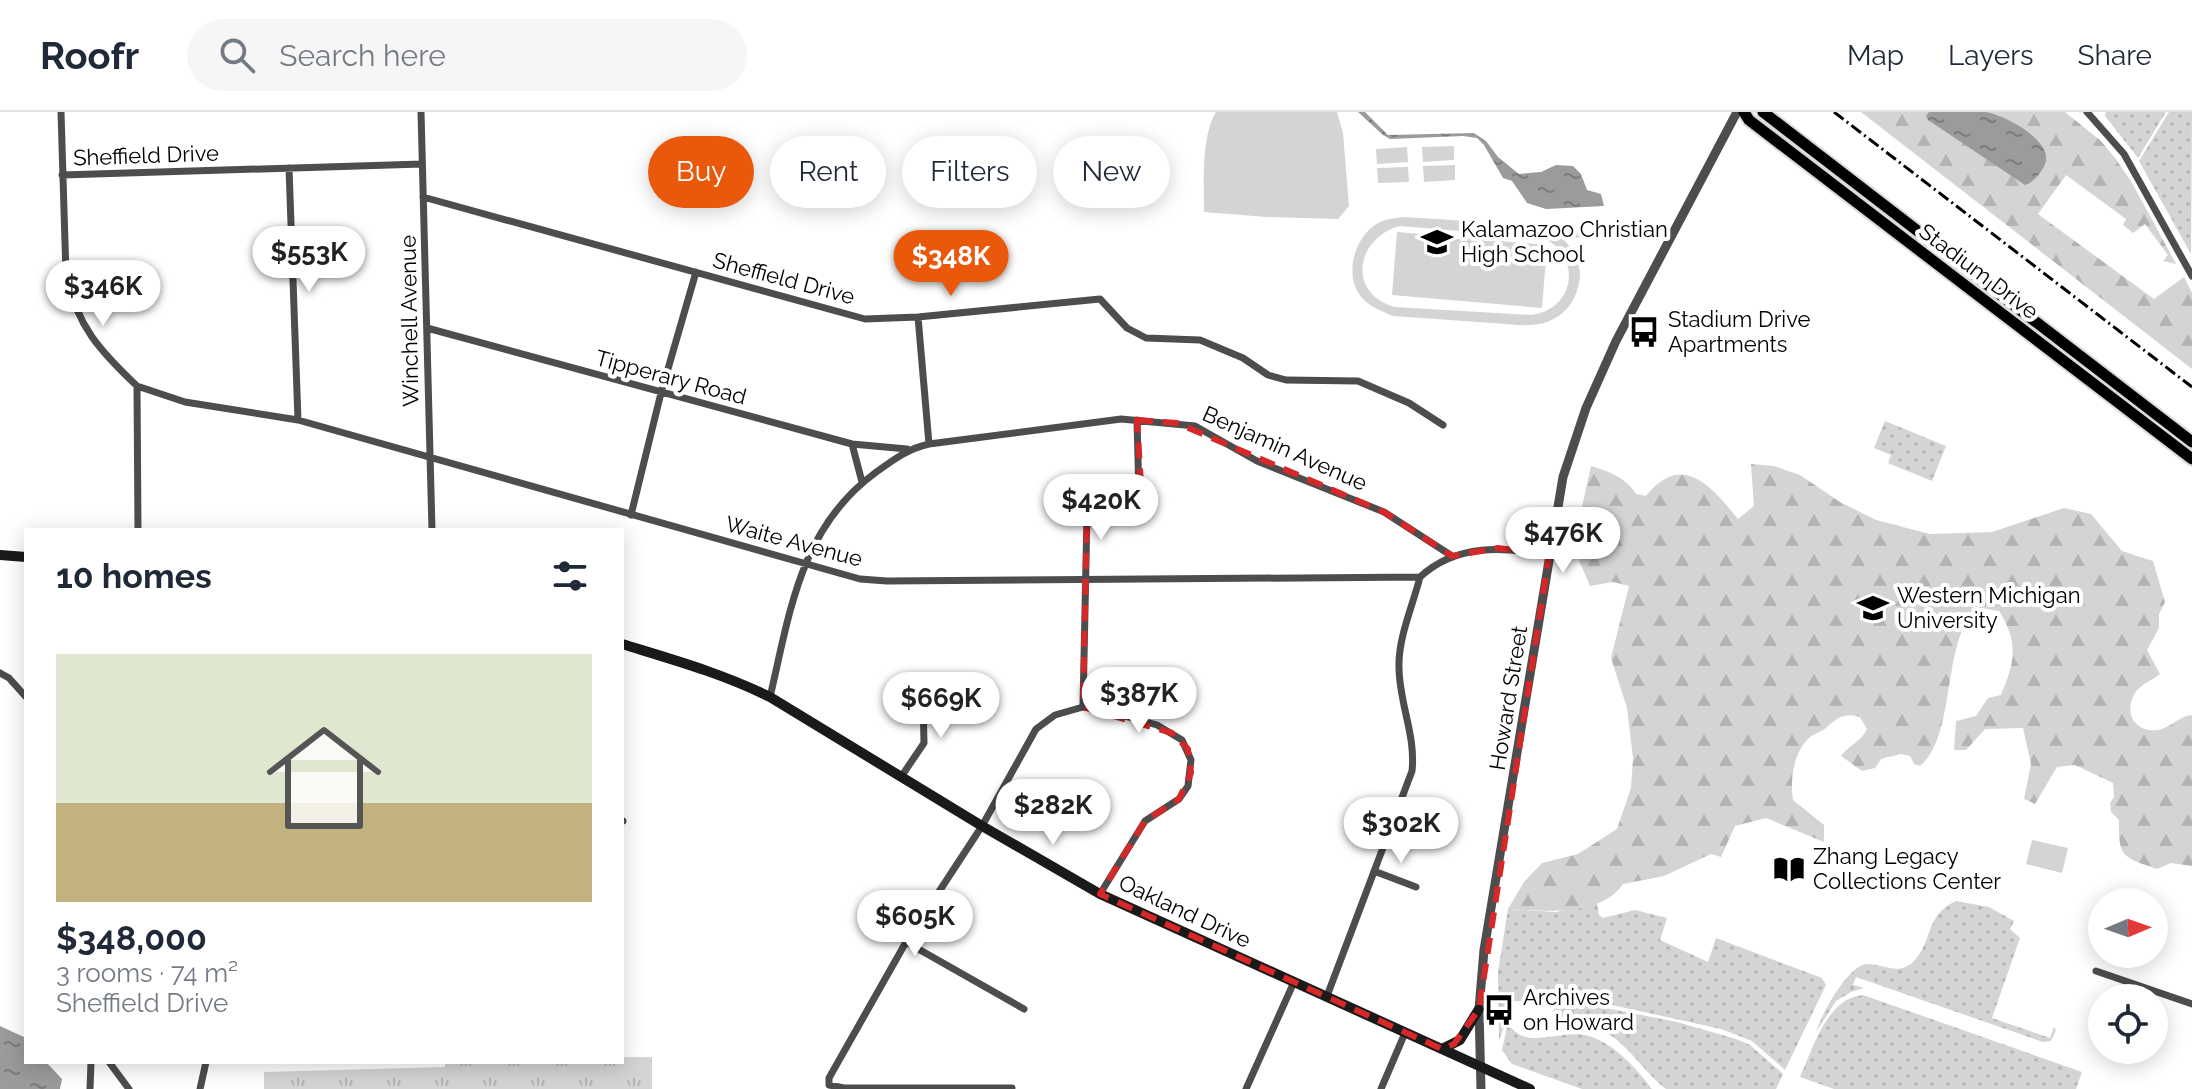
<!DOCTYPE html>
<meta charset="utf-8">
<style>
:root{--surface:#fff;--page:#f6f6f7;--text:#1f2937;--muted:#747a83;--line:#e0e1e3;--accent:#ea580c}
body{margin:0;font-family:Raleway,sans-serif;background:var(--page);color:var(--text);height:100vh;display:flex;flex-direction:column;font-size:30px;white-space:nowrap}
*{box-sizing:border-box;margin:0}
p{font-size:26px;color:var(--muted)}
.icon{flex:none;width:44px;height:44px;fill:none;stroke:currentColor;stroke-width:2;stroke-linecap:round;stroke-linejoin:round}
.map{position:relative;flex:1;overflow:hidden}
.details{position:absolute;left:24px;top:416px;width:600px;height:536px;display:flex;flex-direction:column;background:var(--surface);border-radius:0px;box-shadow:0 4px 20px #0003}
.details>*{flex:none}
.banner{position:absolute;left:648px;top:24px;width:760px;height:72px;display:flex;gap:16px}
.needle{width:52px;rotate:88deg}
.controls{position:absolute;left:2088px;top:776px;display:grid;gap:16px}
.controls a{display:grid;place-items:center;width:80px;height:80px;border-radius:50%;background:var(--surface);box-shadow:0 4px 20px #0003;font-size:40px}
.price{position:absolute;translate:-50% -68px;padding:0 18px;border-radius:28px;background:#fff;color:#222;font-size:26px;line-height:52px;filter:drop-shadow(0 2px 4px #0008)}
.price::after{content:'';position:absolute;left:50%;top:48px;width:24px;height:18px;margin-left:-12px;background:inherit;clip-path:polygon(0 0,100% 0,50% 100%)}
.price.selected{background:var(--accent);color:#fff}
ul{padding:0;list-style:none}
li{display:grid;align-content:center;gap:16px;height:424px;padding:0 32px}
li span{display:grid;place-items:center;height:248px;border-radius:0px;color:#555}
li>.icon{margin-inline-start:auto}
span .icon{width:144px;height:144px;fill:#fffc;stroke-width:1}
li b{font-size:34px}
h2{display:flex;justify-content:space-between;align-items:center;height:96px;padding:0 32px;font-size:34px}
.pill{padding:0 28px;border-radius:36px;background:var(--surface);box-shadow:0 4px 20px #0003;font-size:28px;line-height:72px}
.pill.selected{background:var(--accent);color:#fff}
header{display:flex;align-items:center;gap:48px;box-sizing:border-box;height:112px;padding:0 40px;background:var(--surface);border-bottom:2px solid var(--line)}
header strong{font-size:38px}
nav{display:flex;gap:44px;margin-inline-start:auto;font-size:28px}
.search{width:560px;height:72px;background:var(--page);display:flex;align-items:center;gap:20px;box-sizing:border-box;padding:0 28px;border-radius:44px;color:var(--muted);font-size:30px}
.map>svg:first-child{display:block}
.grass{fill:url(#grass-dots)}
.forest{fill:url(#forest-firs)}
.park{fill:url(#park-tufts)}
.pitch{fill:#d4d4d4;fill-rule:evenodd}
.water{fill:url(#water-ripples)}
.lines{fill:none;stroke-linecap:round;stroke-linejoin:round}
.primary-casing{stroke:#dbdbdb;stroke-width:15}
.minor{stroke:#4d4d4d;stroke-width:7}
.tertiary{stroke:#4d4d4d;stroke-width:9}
.secondary{stroke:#1a1a1a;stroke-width:10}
.primary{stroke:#000;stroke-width:11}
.rail{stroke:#000;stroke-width:3;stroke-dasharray:12 4 2 4;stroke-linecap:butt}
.marked{fill:none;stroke:#d62828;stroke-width:6;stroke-dasharray:16 10;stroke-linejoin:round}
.labels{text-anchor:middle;stroke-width:8;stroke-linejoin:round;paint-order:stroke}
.street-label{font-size:22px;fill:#000;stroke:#fff}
.poi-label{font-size:22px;fill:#000;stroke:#fff;text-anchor:start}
</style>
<header>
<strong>Roofr</strong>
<div class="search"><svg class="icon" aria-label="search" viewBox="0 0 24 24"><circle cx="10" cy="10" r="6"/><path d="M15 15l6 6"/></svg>Search here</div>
<nav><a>Map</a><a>Layers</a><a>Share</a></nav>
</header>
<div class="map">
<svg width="2192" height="977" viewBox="0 0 2192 977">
<defs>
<pattern id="grass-dots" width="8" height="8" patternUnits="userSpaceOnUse" patternTransform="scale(2)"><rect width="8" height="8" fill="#d4d4d4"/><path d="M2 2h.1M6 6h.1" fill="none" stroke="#b4b4b4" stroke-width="1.8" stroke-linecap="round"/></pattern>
<pattern id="forest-firs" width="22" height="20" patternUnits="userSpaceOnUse" patternTransform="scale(2)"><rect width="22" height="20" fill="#d4d4d4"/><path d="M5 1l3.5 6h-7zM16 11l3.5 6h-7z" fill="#b4b4b4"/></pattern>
<pattern id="park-tufts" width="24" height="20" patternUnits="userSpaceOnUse" patternTransform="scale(2)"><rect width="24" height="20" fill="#d4d4d4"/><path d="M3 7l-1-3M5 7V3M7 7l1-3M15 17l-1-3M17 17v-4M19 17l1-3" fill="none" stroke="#b4b4b4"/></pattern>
<pattern id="water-ripples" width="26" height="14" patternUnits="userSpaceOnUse" patternTransform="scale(2)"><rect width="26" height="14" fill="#9b9b9b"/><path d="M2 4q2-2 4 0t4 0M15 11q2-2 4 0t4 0" fill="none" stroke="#7c7c7c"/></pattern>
</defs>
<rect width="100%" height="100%" fill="#fff"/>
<path class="grass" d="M2106 0H2166L2138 46 2105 4Z
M2169 0H2192L2191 142 2139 49Z
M1885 309 1946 334 1932 369 1888 351 1891 343 1874 336Z
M1956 789 1989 795 2014 809 2010 817 2020 826 1992 906 2050 926 2054 915 2056 918 2051 929 2043 930 1856 865 1853 873 1864 876 1851 880 1836 889 1816 920C1821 903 1847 855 1866 852 1884 851 1898 865 1914 849 1933 829 1925 803 1956 789Z
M1597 791 1599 803 1603 806 1635 798 1667 806 1660 828 1708 850 1716 826 1822 866 1826 873 1785 958 1752 929 1721 917 1612 893 1558 876 1550 896C1493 881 1516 890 1499 928L1498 860 1508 797 1556 800Z
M1560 882 1596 894 1677 910 1736 927 1750 933 1783 962 1776 977H1666C1642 959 1625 926 1594 914 1578 908 1570 913 1552 901Z
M1863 883 2082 960 2076 977H1834L1800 965C1813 936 1827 886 1863 883Z
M1508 910C1523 941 1560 916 1589 924 1616 933 1635 955 1652 977H1582L1512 952 1502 938Z"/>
<path class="forest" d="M1861 0H2065L2101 29 2115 46 2131 69 2176 152 2163 149 2168 143 2145 112 2133 121 2123 113 2126 107 2066 63 2038 102 2154 187 2184 165 2192 181V257Z
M1751 352 1774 354 1800 363 1840 390 1876 408 1930 422 1992 420 2064 396 2091 402 2122 439 2153 449 2165 490 2159 502V516L2147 538 2160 562C2152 568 2140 573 2135 581 2123 601 2135 621 2158 618 2170 616 2179 604 2192 603V754L2171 751 2157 757C2123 745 2118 746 2119 708L2111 700 2110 691 2114 685 2113 671 2075 653 2057 655 2035 692 2024 687 2031 652 2023 616 1985 617 1966 638H1954L1956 609 1976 604 1988 586 2001 583C2015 549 2019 531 1999 499L1981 496C1976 500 1970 504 1967 509 1944 546 1953 628 1920 654L1914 652 1910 644 1901 642 1881 647 1875 656 1862 659 1841 644C1849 633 1861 630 1867 617L1860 605C1844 600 1837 606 1826 616 1821 620 1813 622 1809 626 1793 641 1790 668 1793 688L1824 713V730L1766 706 1735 714 1721 745 1711 742 1664 764 1623 772C1601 805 1543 799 1508 797L1524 770 1542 751 1578 742 1617 717 1631 676 1633 646 1627 596 1611 546 1629 474 1613 470 1590 474 1578 446 1582 395 1591 354C1610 360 1625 365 1636 382L1646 384C1682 339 1711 374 1738 407L1754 394Z"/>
<path class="park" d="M622 945H652V977H264V960L445 955V950H622Z"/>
<path class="pitch" d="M1216 0H1337L1343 21 1349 94 1338 107 1267 105 1204 100C1204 72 1201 24 1216 0Z
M1454 34V48L1423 50 1422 35Z
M1407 35 1408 50 1377 52 1376 37Z
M1455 53V68L1424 70 1423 54Z
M1408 55 1409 70 1378 71 1377 56Z
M1403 105 1583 116V126L1562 125C1575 140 1584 155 1578 175 1574 192 1563 204 1547 210 1530 216 1509 212 1492 211 1459 209 1426 206 1393 204 1384 200 1373 196 1365 189 1342 168 1353 125 1378 111 1386 107 1395 106 1403 105ZM1400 114 1543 126C1583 144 1575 198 1531 203L1395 195C1347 182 1355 126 1400 114Z
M1397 120 1547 133 1542 196 1392 183Z
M2032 728 2068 736 2062 761 2026 752Z"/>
<path class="water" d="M1358 0H1365L1388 23 1474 21 1486 29 1498 45 1519 62 1541 60 1556 53 1573 54 1581 62 1587 78 1601 82 1604 94 1546 97 1527 91 1512 69 1503 66 1484 33 1477 26 1463 24 1390 27 1383 23Z
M1929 0C1947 0 1967 0 1985 0 2003 2 2055 29 2045 52 2042 60 2033 71 2025 73L1928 8 1926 4Z
M0 914 26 926V950H46L62 967 60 977H0Z"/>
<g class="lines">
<defs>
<path id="primary" d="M1744 0 1749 8 2192 347
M1763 0 2192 330"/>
</defs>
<use href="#primary" class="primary-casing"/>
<path class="minor" d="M61 0 66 163C77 214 100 239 137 274L138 418
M421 0 432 418
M2087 0 2124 42 2192 164
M289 56 298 308
M62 63 422 52
M423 85 865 207 918 205 1100 187 1127 216 1146 226 1200 228 1243 246 1268 263 1286 268 1358 269 1409 291 1443 313
M918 205 929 332
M427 216 852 332 907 337
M137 274 185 290 298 308 860 467 887 469 1420 465C1457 431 1504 435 1549 443
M852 332 862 370
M631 403 661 281 696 160
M0 561 9 566 26 585
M770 585C790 500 800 416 875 361 893 348 907 337 929 332L1121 307 1195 314 1257 349 1384 400 1452 444
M1083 595 1087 402C1096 386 1118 392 1135 390L1139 386 1137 308
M901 665 924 631 923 589 937 569
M622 709H623
M1374 759 1416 775
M906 830 1024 897
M2096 859 2192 892
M1327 884 1412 659C1416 623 1399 591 1399 555 1398 526 1413 493 1420 465
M109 950 129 977
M1012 976H844L829 973V966L906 830 982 714 1036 617 1055 603 1083 595 1096 596 1157 613 1182 628 1191 648 1188 674 1179 687 1145 709 1100 782
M90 977 91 950
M200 977 206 950
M1246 977 1294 870
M1381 977 1405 921"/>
<path class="tertiary" d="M1481 977 1479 897 1484 838 1563 365 1586 296 1616 229 1737 0"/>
<path class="secondary" d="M0 443 26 445
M622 532C674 548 721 561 770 585L982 714 1100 782 1530 977
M1442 937 1460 928 1479 897"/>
<use href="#primary" class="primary"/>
<path class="rail" d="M1834 0 2192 275"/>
</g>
<path class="marked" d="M1137 308 1177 311 1384 400 1452 444 1498 436 1549 443 1479 897 1454 932 1442 937 1100 782 1145 709 1179 687 1191 661 1188 637 1172 621 1083 595 1087 402 1100 392 1142 389Z"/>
<defs>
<symbol id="school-bare" viewBox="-9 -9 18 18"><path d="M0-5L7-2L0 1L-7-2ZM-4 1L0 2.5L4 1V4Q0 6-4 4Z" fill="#000" stroke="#fff" stroke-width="2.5" paint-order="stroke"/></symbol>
<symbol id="bus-bare" viewBox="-9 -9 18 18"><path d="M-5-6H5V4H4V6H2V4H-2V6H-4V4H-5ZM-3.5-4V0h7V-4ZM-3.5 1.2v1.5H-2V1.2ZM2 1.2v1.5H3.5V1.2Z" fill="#000" stroke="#fff" stroke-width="2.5" paint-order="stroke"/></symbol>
<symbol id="university-bare" viewBox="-9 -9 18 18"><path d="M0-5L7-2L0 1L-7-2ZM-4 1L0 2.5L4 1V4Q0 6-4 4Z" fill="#000" stroke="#fff" stroke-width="2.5" paint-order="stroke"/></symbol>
<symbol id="library-bare" viewBox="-9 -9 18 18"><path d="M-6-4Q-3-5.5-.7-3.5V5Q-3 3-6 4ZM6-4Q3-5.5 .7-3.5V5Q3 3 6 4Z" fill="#000" stroke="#fff" stroke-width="2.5" paint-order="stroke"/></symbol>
</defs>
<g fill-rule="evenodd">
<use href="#school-bare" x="1415" y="108" width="44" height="44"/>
<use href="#bus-bare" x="1622" y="198" width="44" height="44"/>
<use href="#university-bare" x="1851" y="474" width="44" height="44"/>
<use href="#library-bare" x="1767" y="735" width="44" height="44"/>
<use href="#bus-bare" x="1477" y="876" width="44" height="44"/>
</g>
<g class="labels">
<g class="street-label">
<text transform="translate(146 43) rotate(-2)" y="8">Sheffield Drive</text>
<text transform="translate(1979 159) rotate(37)" y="8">Stadium Drive</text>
<text transform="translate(784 166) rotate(15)" y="8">Sheffield Drive</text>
<text transform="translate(409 209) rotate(-91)" y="8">Winchell Avenue</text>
<text transform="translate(671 265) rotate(15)" y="8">Tipperary Road</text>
<text transform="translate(1285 336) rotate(24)" y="8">Benjamin Avenue</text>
<text transform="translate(794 429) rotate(15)" y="8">Waite Avenue</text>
<text transform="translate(1508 586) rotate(-81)" y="8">Howard Street</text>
<text transform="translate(1185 799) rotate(25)" y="8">Oakland Drive</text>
</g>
<g class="poi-label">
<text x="1461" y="125">Kalamazoo Christian<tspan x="1461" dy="25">High School</tspan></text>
<text x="1668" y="215">Stadium Drive<tspan x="1668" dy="25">Apartments</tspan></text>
<text x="1897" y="491">Western Michigan<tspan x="1897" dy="25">University</tspan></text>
<text x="1813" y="752">Zhang Legacy<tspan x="1813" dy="25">Collections Center</tspan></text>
<text x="1523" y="893">Archives<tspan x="1523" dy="25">on Howard</tspan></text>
</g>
</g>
</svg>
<div class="controls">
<a><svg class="needle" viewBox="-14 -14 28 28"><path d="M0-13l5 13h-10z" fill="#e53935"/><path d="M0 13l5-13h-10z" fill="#747a83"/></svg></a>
<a><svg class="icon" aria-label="locate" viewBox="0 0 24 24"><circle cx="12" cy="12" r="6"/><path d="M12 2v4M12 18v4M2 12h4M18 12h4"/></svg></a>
</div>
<b class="price" style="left:309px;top:182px">$553K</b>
<b class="price selected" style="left:951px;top:186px">$348K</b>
<b class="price" style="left:103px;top:216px">$346K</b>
<b class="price" style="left:1101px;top:430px">$420K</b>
<b class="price" style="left:1563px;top:463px">$476K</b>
<b class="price" style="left:1139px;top:623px">$387K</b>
<b class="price" style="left:941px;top:628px">$669K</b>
<b class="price" style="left:1053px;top:735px">$282K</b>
<b class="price" style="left:1401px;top:753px">$302K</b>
<b class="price" style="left:915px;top:846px">$605K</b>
<div class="banner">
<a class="pill selected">Buy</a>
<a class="pill">Rent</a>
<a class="pill">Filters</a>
<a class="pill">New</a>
</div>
<section class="details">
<h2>10 homes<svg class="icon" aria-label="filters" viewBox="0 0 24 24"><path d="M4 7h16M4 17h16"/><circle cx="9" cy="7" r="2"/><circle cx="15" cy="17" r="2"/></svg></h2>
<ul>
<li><span style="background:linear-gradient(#dfe7d0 60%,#c2b280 0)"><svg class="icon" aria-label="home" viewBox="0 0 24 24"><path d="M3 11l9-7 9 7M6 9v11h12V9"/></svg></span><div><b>$348,000</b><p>3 rooms · 74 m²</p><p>Sheffield Drive</p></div></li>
</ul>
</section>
</div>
